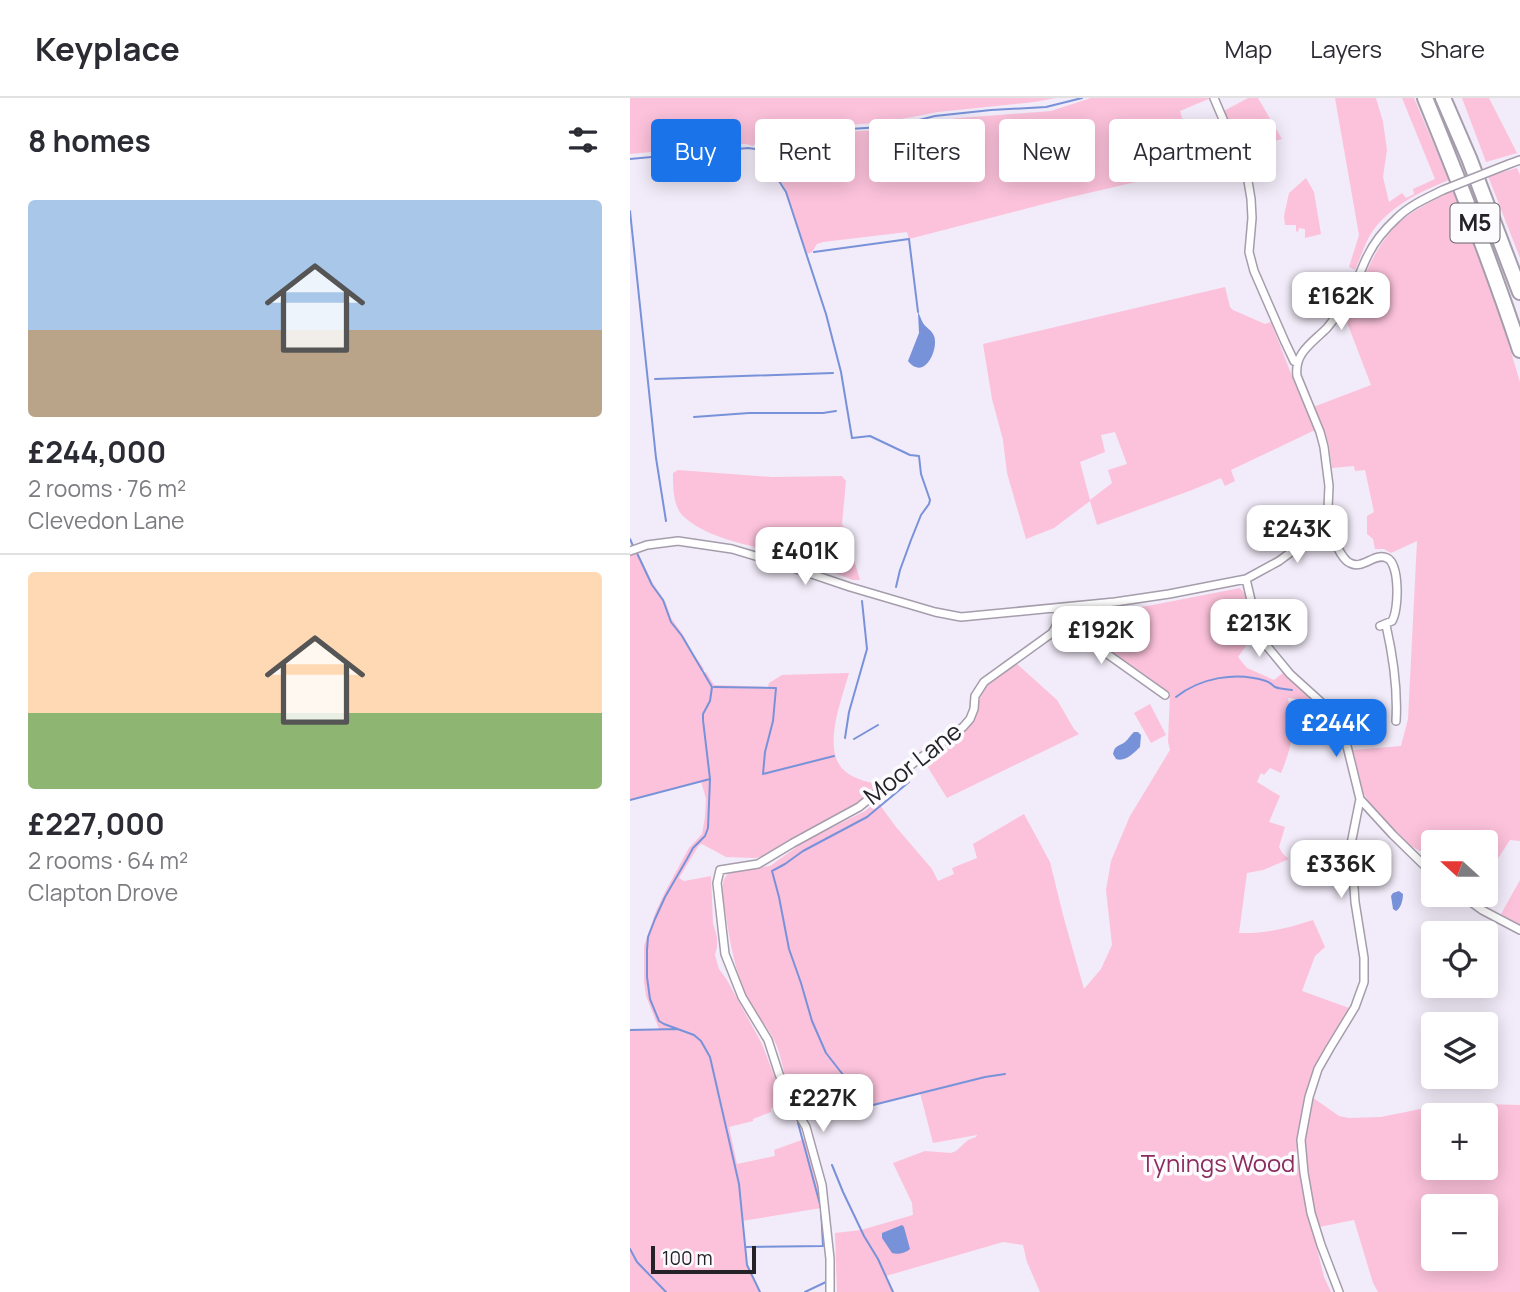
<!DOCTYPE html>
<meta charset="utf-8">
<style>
:root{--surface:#fff;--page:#f2f2f3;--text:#2b2b33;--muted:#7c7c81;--line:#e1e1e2;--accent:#1a73e8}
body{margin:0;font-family:Manrope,sans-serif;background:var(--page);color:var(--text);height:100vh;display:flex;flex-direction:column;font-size:26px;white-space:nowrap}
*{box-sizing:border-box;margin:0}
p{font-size:23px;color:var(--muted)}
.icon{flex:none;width:38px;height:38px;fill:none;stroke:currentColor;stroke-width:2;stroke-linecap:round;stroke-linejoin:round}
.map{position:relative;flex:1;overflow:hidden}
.side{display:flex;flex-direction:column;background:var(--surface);width:630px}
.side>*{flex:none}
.top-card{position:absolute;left:21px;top:21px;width:665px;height:63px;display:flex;gap:14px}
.needle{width:46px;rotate:291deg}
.controls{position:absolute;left:791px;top:732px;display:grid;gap:14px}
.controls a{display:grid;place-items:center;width:77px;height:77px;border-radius:7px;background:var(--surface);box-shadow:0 4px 18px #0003;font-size:35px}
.scale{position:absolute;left:21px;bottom:18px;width:105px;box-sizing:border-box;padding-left:7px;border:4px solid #252227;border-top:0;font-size:19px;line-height:24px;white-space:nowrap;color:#252227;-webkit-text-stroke:5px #fcfbfe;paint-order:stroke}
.price{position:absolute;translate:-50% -60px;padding:0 16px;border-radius:14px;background:#fff;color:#222;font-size:23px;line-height:46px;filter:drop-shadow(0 2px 4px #0008)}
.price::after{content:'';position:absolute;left:50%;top:42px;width:21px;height:16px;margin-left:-10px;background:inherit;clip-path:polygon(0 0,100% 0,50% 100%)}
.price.current{background:var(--accent);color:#fff}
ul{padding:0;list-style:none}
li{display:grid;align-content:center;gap:14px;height:371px;padding:0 28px}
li+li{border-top:2px solid var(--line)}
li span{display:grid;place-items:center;height:217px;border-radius:7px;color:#555}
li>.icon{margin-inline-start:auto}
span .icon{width:126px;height:126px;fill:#fffc;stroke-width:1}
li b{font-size:30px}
h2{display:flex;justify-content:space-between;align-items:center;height:84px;padding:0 28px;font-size:30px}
.tag{padding:0 24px;border-radius:7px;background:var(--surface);box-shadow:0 4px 18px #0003;font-size:24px;line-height:63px}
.tag.current{background:var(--accent);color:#fff}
header{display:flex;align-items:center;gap:42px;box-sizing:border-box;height:98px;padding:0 35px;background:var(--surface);border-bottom:2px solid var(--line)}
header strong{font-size:33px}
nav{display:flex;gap:38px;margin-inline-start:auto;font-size:24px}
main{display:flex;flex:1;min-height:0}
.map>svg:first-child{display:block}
.green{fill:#fcc2db;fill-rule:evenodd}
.water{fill:#7892d9}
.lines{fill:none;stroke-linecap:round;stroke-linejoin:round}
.stream{stroke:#7892d9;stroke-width:2}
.street-casing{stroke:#a59dab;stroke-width:10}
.highway-casing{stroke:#a59dab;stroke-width:18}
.street{stroke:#fff;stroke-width:7}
.highway{stroke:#fff;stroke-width:14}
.street-bridge-casing{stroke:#a59dab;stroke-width:10;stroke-linecap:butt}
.street-bridge{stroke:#fff;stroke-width:7}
.labels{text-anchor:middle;stroke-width:7;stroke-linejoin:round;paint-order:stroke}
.shield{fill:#fcfbfe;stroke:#666368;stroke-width:2}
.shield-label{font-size:23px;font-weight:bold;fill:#252227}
.street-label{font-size:24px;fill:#252227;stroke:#fcfbfe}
.park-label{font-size:24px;fill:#8b2b5e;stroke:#fcfbfe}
</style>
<header>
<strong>Keyplace</strong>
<nav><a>Map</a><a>Layers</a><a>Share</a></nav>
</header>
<main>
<section class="side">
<h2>8 homes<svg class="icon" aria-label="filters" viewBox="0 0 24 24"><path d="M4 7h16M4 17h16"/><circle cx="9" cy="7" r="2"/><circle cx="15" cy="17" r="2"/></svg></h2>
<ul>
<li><span style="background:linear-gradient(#a9c7e8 60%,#b9a48a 0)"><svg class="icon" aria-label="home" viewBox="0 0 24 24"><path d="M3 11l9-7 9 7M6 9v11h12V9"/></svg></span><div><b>£244,000</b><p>2 rooms · 76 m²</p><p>Clevedon Lane</p></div></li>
<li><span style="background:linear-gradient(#ffd9b3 65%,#8fb573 0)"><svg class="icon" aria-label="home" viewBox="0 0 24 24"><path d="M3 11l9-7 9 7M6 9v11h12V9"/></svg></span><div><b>£227,000</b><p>2 rooms · 64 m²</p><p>Clapton Drove</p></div></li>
</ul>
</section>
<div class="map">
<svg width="890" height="1194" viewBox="0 0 890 1194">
<rect width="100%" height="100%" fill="#f2ebf9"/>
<path class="green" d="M0 0H426L404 4 308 14 256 24 155 32 136 36 128 41 123 48 116 46H108L0 56Z
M461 0H581L550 13 553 24 544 28 549 44 537 48 539 53 530 57 536 77 441 99 279 141 277 134 193 144 187 146 182 154 177 156 155 90 137 59 128 49 131 45 163 36 251 32 296 24 329 20 421 13Z
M618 0H628L652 41 611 52 592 14Z
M705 0H746L753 24 757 52 753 79 759 104 772 95 776 100 784 96 783 91 805 81 772 0H784L819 82C789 94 758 109 740 137 734 148 730 161 725 172L719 169 729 137Z
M832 0H859L887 55 856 64Z
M887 70 890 77V160L858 78Z
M676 80 684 94 691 136 675 140V131L669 130 668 134 666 133V127H655L654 118 659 95Z
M823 92 869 214 890 284V743L880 742 856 779V744H803V757L790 753 781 748 743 710 733 695 723 652 771 648 778 621 787 443 761 455 754 451H745L743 441 737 436V418L744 414 735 372 725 373 724 368 702 370 699 347 683 309 741 287 713 214 717 211H720C734 180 747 141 776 119 790 108 808 101 823 92Z
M595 189 600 209 603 212 635 226 641 224 667 291 685 332 601 372 605 383 595 388 591 380 562 392 467 427 460 403 424 430 396 441 377 375 373 342 362 301 353 246ZM485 334 497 366 478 372 482 385 460 402 450 364 475 354 471 337Z
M48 372 142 379 212 378 216 383 212 426 220 438 224 462 230 482H223C200 473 176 464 152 456 119 446 78 442 52 417 43 407 43 388 43 375Z
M7 453 22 484 36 505 41 520 52 535 62 554 74 571 71 573 72 576 76 574 84 587 138 589 139 585 152 577 219 575C212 601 190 654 216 674 226 682 239 684 251 687L229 705 164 739 139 756 126 760 96 759 72 746 69 747 49 780 54 783 81 778 83 825 87 839V849L85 857 89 871 97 882 132 946 152 998 143 1002 145 1009 141 1010V1014L123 1021V1023L99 1029 107 1066 145 1058 144 1052 177 1040 189 1091 191 1110 112 1123 117 1167 130 1194H0V932L29 931 16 898 14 884V848L26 813 36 792 59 750 72 736 75 719 76 701 71 683 0 702V457Z
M610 490 614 495 625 535 608 559 617 570 644 582 654 574 687 604 658 600C665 632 663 646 651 675L640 670 634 677 631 675 627 684 650 698 639 724 655 729 649 749 653 756 659 761 633 772 617 775 609 835C634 836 659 830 683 822L695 849 685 858 672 893 722 911 690 960 682 980 675 998 666 1056 676 1106 694 1179 701 1194H410L397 1164 393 1147 373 1144 256 1178 263 1194H207L205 1135 231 1132 283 1117 282 1105 263 1065 295 1053 321 1055 326 1053 338 1042 346 1039 347 1037 303 1045 290 995 217 1012 216 1016C206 1018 189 1024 179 1019 152 1003 157 966 144 942 138 929 127 919 120 906 105 876 100 844 95 812 94 803 91 793 93 785 95 778 97 776 103 773L140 768 175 743 235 713 247 703 266 729 302 771 308 783 324 776 322 770 347 760 343 746 394 716 420 764 433 817 454 891 471 871 482 847 476 792 481 763 500 718 540 652 538 644 540 595 436 520 439 516 507 510Z
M386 565 427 602 444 631 449 636 317 700 292 660 338 630 346 614 353 590 359 583Z
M520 606 536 637 521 645 504 615Z
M890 782V828L871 816Z
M682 999 709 1018 719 1020 751 1019 820 1005 890 1007V1194H748L743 1185 724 1122 689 1129C680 1098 673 1064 675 1031 676 1020 679 1009 682 999ZM803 1017H856V1069H803ZM803 1108H856V1160H803Z"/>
<path class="water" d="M288 214C290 218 291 221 293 225 296 230 302 232 304 238 309 250 295 284 278 263L289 235Z
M504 634H508L511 637 510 649C503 656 495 664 486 661L483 656C485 646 489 649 495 644 499 641 500 637 504 634Z
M769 793 773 796C773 802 771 810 766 813L763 811 761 798 763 795Z
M272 1127 274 1129 280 1151C276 1155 267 1157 262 1155L252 1140V1135Z"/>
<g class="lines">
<path class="stream" d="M134 43 157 35 251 29 273 26 305 18 361 12 416 9 452 0
M0 61 118 50 125 51 132 56 156 94 196 216 211 274 222 340 240 338 280 357 289 358 291 376 300 402 299 406 291 417 281 442 270 472 266 489
M0 113 26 360 36 423
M184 154 279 141 288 214
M25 281 203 275
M64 319 119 315H193L206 313
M0 441 3 448
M6 453 22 487 33 502 41 524 52 538 82 589 80 603 73 616V622L80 681 78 730 75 738 63 750 57 761 35 799 25 821 18 839 17 852V879L20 901 29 923 34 926 64 937 71 943 80 959 109 1086 117 1167 130 1194
M84 589 146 590 143 623 135 654 133 676 204 658
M546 599C570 580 606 573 636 583 640 584 642 587 645 589 650 591 657 591 662 592
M215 640 219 614 237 551 232 503
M224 641 248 627
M0 702 80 681
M0 932 48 931
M211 999 215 985 214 978 196 955 182 923 171 885 159 851 149 799 142 773 155 766 173 753 237 719 279 684
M175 1019 231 1010 355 979 375 976
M202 1067 213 1094 234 1138 248 1161 263 1194
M116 1149 193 1148 191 1110 168 1025
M0 1151 7 1164 36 1194
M175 1194 196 1184"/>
<defs>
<path id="street" d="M584 0 617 77 621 101 622 120 619 154 624 173 655 244 664 263 667 265
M879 66 890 62
M693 424C702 434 709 460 720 465 733 472 745 454 757 460 770 466 769 512 762 523L750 528
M0 453 17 447 48 443 102 451 149 465 220 489 305 514 331 519 485 504 539 496 616 481 649 463 672 446 684 436 693 424 698 410 699 388 694 349 690 334 667 278C664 255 682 245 697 230 708 217 719 200 726 184 730 176 733 167 737 159 744 144 755 131 767 120 780 107 797 100 813 92
M616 481 627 528 636 547 660 576 692 605 710 627 716 644 730 701 721 746 725 804 734 860V884L725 909 700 950 688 971 679 999 671 1042 674 1075 681 1115 691 1147 709 1194
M430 518 435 526 535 597
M756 527C763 558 768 590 766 623
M730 701 763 737 803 776
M830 796 852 812 890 832
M200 1194V1161L192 1087 176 1029 160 1002 149 976 138 942 112 899 95 856 87 785 90 772 128 766 163 745 229 709 286 663 333 629 340 621 344 611 345 598 354 584 422 535C428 527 430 520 428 511"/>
<path id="highway" d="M795 0C829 83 862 167 890 252
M813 0 839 60 890 194"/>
</defs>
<use href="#street" class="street-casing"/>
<use href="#highway" class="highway-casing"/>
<use href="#street" class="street"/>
<use href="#highway" class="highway"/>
<defs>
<path id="street-bridge" d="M813 92 879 66"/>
</defs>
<use href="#street-bridge" class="street-bridge-casing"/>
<use href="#street-bridge" class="street-bridge"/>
</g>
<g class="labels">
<rect class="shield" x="820.5" y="105.5" width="49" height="39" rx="5"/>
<g class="shield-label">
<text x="845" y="133">M5</text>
</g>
<g class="street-label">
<text transform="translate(283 666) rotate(-38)" y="8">Moor Lane</text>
</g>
<g class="park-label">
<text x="588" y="1074">Tynings Wood</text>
</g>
</g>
</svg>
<div class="controls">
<a><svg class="needle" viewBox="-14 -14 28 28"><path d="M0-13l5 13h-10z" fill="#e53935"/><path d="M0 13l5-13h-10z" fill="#7c7c81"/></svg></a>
<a><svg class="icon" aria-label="locate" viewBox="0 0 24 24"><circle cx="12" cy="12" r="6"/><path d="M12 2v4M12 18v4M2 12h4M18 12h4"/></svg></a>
<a><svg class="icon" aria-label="layers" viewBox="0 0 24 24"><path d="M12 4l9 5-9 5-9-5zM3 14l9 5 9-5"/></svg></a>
<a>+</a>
<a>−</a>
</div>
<div class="scale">100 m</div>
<b class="price" style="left:711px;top:234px">£162K</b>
<b class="price" style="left:667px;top:467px">£243K</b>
<b class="price" style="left:175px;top:489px">£401K</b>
<b class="price" style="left:629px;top:561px">£213K</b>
<b class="price" style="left:471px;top:568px">£192K</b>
<b class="price current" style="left:706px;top:661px">£244K</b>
<b class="price" style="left:711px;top:802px">£336K</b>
<b class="price" style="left:193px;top:1036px">£227K</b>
<div class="top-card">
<a class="tag current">Buy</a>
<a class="tag">Rent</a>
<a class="tag">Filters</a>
<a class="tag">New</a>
<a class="tag">Apartment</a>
</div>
</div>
</main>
